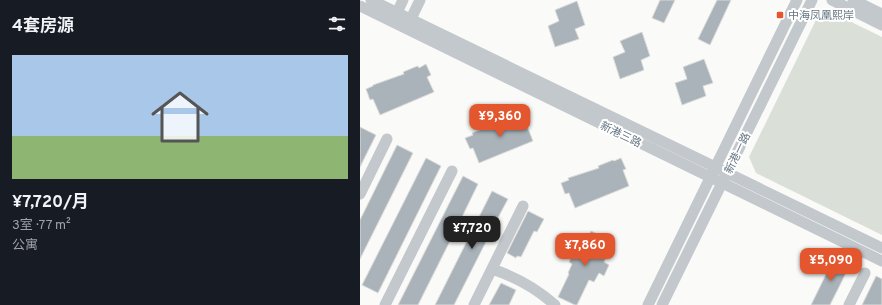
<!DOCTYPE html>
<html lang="zh">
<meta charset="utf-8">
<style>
:root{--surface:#171b24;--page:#20242c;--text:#f1f3f6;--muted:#9ea1a6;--accent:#e4572e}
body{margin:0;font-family:Overpass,"Noto Sans SC",sans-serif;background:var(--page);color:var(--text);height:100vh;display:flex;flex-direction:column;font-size:15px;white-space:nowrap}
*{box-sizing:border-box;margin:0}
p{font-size:13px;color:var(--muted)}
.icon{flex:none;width:22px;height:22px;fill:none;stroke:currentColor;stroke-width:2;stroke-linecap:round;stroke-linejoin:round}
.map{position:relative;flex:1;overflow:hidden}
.side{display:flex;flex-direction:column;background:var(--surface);width:360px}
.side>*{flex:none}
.price{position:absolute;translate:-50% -34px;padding:0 9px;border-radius:8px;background:var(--accent);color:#fff;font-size:13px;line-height:26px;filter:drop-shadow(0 1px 2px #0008)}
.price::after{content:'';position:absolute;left:50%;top:24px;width:12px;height:9px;margin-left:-6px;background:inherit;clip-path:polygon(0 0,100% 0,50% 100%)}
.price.on{background:#222;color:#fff}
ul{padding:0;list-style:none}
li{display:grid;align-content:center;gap:8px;height:212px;padding:0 12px}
li span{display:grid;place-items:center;height:124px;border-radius:0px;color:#555}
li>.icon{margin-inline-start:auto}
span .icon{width:72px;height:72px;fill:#fffc;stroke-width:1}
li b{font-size:17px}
h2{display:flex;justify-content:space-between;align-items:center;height:48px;padding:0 12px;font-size:17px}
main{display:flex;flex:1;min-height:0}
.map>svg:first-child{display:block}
.green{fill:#dadfd7}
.building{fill:#aab3b9;stroke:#dcdcda}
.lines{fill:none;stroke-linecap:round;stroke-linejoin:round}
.minor{stroke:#c3c8cc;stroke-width:11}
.poi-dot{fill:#e4572e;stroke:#fff;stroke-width:1.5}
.labels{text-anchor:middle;stroke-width:4;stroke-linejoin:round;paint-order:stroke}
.poi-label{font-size:11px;fill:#657683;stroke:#fff;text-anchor:start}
.street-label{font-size:11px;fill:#657683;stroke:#fff}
</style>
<main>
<section class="side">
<h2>4套房源<svg class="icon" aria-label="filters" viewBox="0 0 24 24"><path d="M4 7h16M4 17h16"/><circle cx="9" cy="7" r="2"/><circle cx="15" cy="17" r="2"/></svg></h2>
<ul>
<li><span style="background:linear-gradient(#a9c7e8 65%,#8fb573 0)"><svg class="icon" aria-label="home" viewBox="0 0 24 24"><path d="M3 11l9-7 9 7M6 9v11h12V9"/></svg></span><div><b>¥7,720/月</b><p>3室 · 77 m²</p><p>公寓</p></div></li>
</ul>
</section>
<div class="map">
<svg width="522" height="305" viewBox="0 0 522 305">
<rect width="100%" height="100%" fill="#fafaf8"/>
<path class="green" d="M473 13 522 37V235L396 173 389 157 456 20Z"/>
<path class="building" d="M300 0H315L304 23 292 18Z
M357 0H371L350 45 338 39Z
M217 1 225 25 215 29 219 39 195 47 188 26 199 21 195 10Z
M282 32 290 56 281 60 284 70 260 79 253 57 265 52 260 41Z
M344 59 353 83 343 86 346 96 322 105 315 83 327 79 323 67Z
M66 64 71 75 67 77 74 92 20 115 13 99 10 100 6 89 13 86V85L44 74 43 72 55 67 58 66 59 68Z
M166 113 170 124 167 126 173 141 119 163 113 148 110 149 105 138 113 135 112 133 127 127 128 129 143 123 142 121 158 115V116Z
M0 127 16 135 0 167Z
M37 145 53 153 0 259V220Z
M66 158 81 166 18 293 2 285Z
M261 158 266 169 263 170 269 186 215 208 209 193 205 194 201 183 209 180 208 178 239 168 238 166 253 160 254 161Z
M103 176 118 184 103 215 58 305H38Z
M132 191 148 199 141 212 94 305H75Z
M168 211 184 219 177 232 174 231 161 257 157 256 156 258 147 253Z
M231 231 248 239 243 251 248 253 244 262 249 265 244 276 239 273 234 282 229 280 217 305H215L198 297 209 274 208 273 212 264 209 262 216 247 219 248 223 239 226 241Z
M475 256 490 264 482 281 470 305H451Z
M516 276 522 279V305H502Z
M141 283 156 290 149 305H129Z"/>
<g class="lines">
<path class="minor" d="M11 0 522 248
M472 0 522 25
M493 0 522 14
M0 6 522 261
M34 19 43 0
M48 25 60 0
M0 194 27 139
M132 269C156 277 176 288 195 305
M25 305 92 171
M114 305 163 206
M288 305 437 0
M302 305 452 0
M489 305 505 273"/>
</g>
<rect class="poi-dot" x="416" y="11" width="8" height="8" rx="2"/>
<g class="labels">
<g class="poi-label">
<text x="428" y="19">中海凤凰熙岸</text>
</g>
<g class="street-label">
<text transform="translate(261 134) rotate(26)" y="4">新港三路</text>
<text transform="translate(377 153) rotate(-64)" y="4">新港一路</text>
</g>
</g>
</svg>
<b class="price" style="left:140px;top:138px">¥9,360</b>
<b class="price on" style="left:112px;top:250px">¥7,720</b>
<b class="price" style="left:225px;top:267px">¥7,860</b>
<b class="price" style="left:471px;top:282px">¥5,090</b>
</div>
</main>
